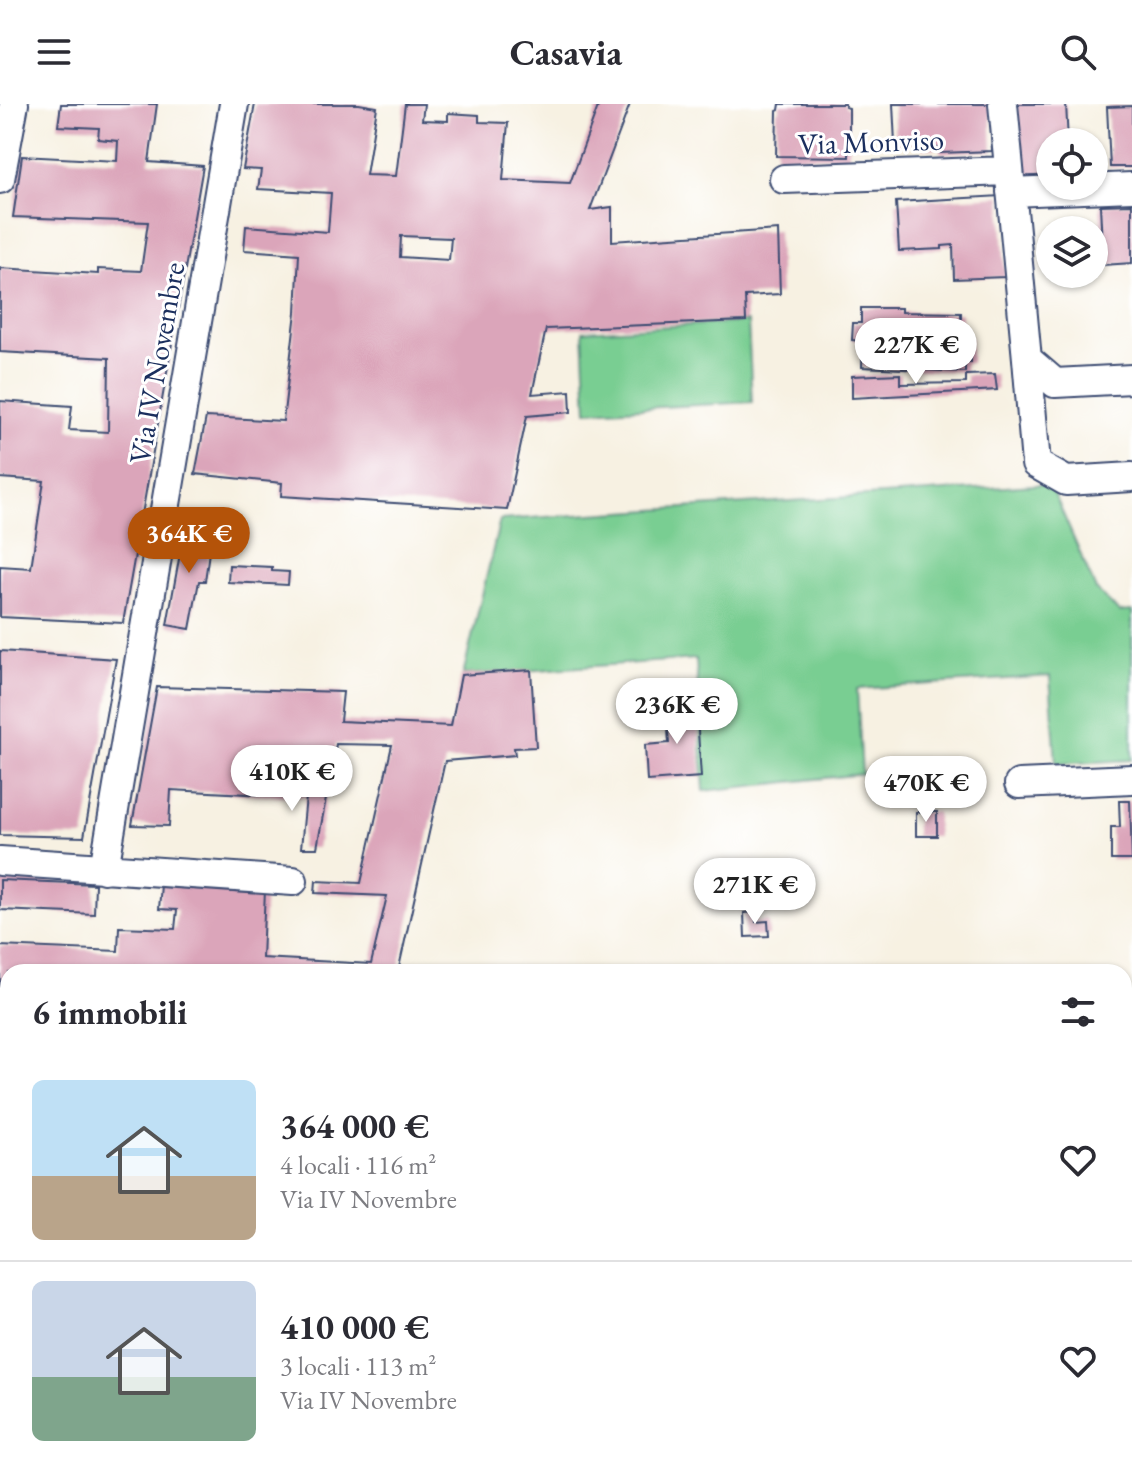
<!DOCTYPE html>
<html lang="it">
<meta charset="utf-8">
<style>
:root{--surface:#fff;--page:#f2f2f3;--text:#2b2b33;--muted:#7c7c81;--line:#e1e1e2;--accent:#b45309}
body{margin:0;font-family:"EB Garamond",serif;background:var(--page);color:var(--text);height:100vh;display:flex;flex-direction:column;font-size:30px;white-space:nowrap}
*{box-sizing:border-box;margin:0}
p{font-size:26px;color:var(--muted)}
.icon{flex:none;width:44px;height:44px;fill:none;stroke:currentColor;stroke-width:2;stroke-linecap:round;stroke-linejoin:round}
.map{position:relative;flex:1;overflow:hidden}
.details{position:absolute;left:0px;top:860px;width:1132px;height:514px;display:flex;flex-direction:column;background:var(--surface);border-radius:24px 24px 0 0;box-shadow:0 2px 6px #0004}
.details>*{flex:none}
.fabs{position:absolute;left:1036px;top:24px;display:grid;gap:16px}
.fabs a{display:grid;place-items:center;width:72px;height:72px;border-radius:50%;background:var(--surface);box-shadow:0 2px 6px #0004;font-size:40px}
.price{position:absolute;translate:-50% -68px;padding:0 18px;border-radius:28px;background:#fff;color:#222;font-size:26px;line-height:52px;filter:drop-shadow(0 2px 4px #0008)}
.price::after{content:'';position:absolute;left:50%;top:48px;width:24px;height:18px;margin-left:-12px;background:inherit;clip-path:polygon(0 0,100% 0,50% 100%)}
.price.current{background:var(--accent);color:#fff}
ul{padding:0;list-style:none}
li{display:flex;align-items:center;gap:24px;height:200px;padding:0 32px}
li+li{border-top:2px solid var(--line)}
li span{display:grid;place-items:center;flex:none;width:224px;height:160px;border-radius:12px;color:#555}
li>.icon{margin-inline-start:auto}
span .icon{width:96px;height:96px;fill:#fffc;stroke-width:1}
li b{font-size:34px}
h2{display:flex;justify-content:space-between;align-items:center;height:96px;padding:0 32px;font-size:34px}
header{display:flex;justify-content:space-between;align-items:center;height:104px;padding:0 32px;background:var(--surface);font-size:36px;font-weight:700}
.map>svg:first-child{display:block}
.green{fill:#79ce92;stroke:#4a7e78;stroke-width:2}
.building{fill:#dba5ba;fill-rule:evenodd}
.lines{fill:none;stroke-linecap:round;stroke-linejoin:round}
.service-casing{stroke:#3c4c72;stroke-width:18}
.minor-casing{stroke:#3c4c72;stroke-width:32}
.secondary-casing{stroke:#3c4c72;stroke-width:44}
.service{stroke:#fff;stroke-width:14}
.minor{stroke:#fff;stroke-width:28}
.secondary{stroke:#fff;stroke-width:40}
.labels{text-anchor:middle;stroke-width:6;stroke-linejoin:round;paint-order:stroke}
.street-label{font-size:30px;fill:#1b2f5e;stroke:#fff}
</style>
<header><svg class="icon" aria-label="menu" viewBox="0 0 24 24"><path d="M4 6h16M4 12h16M4 18h16"/></svg>Casavia<svg class="icon" aria-label="search" viewBox="0 0 24 24"><circle cx="10" cy="10" r="6"/><path d="M15 15l6 6"/></svg></header>
<div class="map">
<svg width="1132" height="1373" viewBox="0 0 1132 1373">
<rect width="100%" height="100%" fill="#fff"/>
<filter id="ink" filterUnits="userSpaceOnUse"><feTurbulence type="fractalNoise" baseFrequency=".0125" numOctaves="2"/><feDisplacementMap in="SourceGraphic" scale="16" xChannelSelector="R" yChannelSelector="G"/><feConvolveMatrix kernelMatrix="1 2 1 2 8 2 1 2 1" color-interpolation-filters="sRGB"/></filter>
<filter id="wash" filterUnits="userSpaceOnUse"><feTurbulence type="fractalNoise" baseFrequency=".006" numOctaves="4" result="noise"/><feDisplacementMap in="SourceGraphic" scale="32" xChannelSelector="R" yChannelSelector="G"/><feGaussianBlur stdDeviation="1.8" result="paint"/><feColorMatrix in="noise" values="0 0 0 0 0 0 0 0 0 0 0 0 0 0 0 0 0 1.4 0 .05"/><feComposite in="paint" operator="in"/></filter>
<g filter="url(#wash)">
<rect width="100%" height="100%" fill="#f7f1e2"/>
<path class="green" d="M748 218 752 298 587 307 583 227Z
M1050 380 1096 486 1119 508 1132 507V656L1056 660 1050 572 857 585 862 670 704 687 696 555 463 571 500 416Z"/>
<g id="blocks">
<path class="building" d="M61 0H157L149 58 203 62 123 519 0 513V462L31 464 44 377 0 374V297L72 302 69 326 108 328 109 254 0 248V164L98 170V165L141 167 148 118 13 113 22 52 117 57 118 37 98 35 99 24 58 22Z
M255 0H359L377 3 366 71 396 72 405 0H424L422 16 448 17V9L479 11V18L508 19 503 76 570 79 599 0H630L590 106 612 103V137L778 126 780 190 745 192 746 217 546 225 532 290 570 287 571 308 527 312 507 406 281 392 282 379 195 370 206 313 283 317 296 208 299 150 244 146 246 122 328 128 331 89 258 85 261 66 243 65ZM401 132 451 134 449 156 400 153Z
M780 0H845V3L849 4V53L776 52 777 7 779 6Z
M893 0H990L992 47 940 49V44L924 45 923 38 895 39Z
M1017 0H1066L1068 38H1050V72L1020 73Z
M1132 2V63H1110L1107 3Z
M1001 92 1005 173 954 175 953 141 942 142V145L899 147 896 98Z
M1132 100V159L1103 161 1100 101Z
M861 204H901V208L961 209V234H971V259H965V268L862 263 863 237 852 236 853 219H861Z
M900 270V280L966 279V271L995 270 997 286 852 294V272Z
M185 422 212 426 205 477H199L190 525 167 521Z
M229 461 272 463V467L289 468 288 481 228 478Z
M0 547 116 555 84 733 0 731Z
M531 566 536 643 514 644 515 651 445 657 398 868H8V901L0 900V842L118 847 119 823 175 825 177 806 159 805 161 781 265 786 262 854 371 860 387 792 315 789 316 777 361 779 392 641 336 640 317 744H301L306 693 171 686 169 722 132 721 157 583 343 588 340 617 451 622 461 571Z
M696 596 701 673 647 677 645 641 669 639 666 598Z
M1119 697H1130L1132 756H1111V723H1120Z
M916 708H937V732H916Z
M0 776 95 780 94 810 0 806Z
M756 808V818L768 817 769 832 745 833 744 809Z
M0 950H8V972H0Z
M8 1082V1107L0 1108V1083Z
M8 1127V1183L0 1168V1131Z
M1124 1352H1132V1373H1068V1366H1124Z
M542 1366H630V1373H542Z
M699 1366H788L791 1373H695Z"/>
</g>
</g>
<g filter="url(#ink)">
<use href="#blocks" fill-opacity="0" stroke="#3c4c72" stroke-width="2"/>
<g class="lines">
<defs>
<path id="service" d="M109 1366 113 1373"/>
<path id="minor" d="M1003 0 1027 255 1055 279 1132 275
M0 75 14 0
M784 75 1009 67
M1011 88 1132 83
M1027 255 1036 360 1066 377 1132 373
M1019 680 1132 675
M0 757 293 777
M104 765 234 0
M1124 959 1132 958
M1124 1215H1132
M0 1306 7 1267
M660 1373V1366"/>
<path id="secondary" d="M0 1253 8 1269
M60 1366 64 1373"/>
</defs>
<use href="#service" class="service-casing"/>
<use href="#minor" class="minor-casing"/>
<use href="#secondary" class="secondary-casing"/>
<use href="#service" class="service"/>
<use href="#minor" class="minor"/>
<use href="#secondary" class="secondary"/>
</g>
</g>
<g class="labels">
<g class="street-label">
<text transform="translate(871 38) rotate(-2)" y="10">Via Monviso</text>
<text transform="translate(157 259) rotate(-80)" y="10">Via IV Novembre</text>
</g>
</g>
</svg>
<div class="fabs">
<a><svg class="icon" aria-label="locate" viewBox="0 0 24 24"><circle cx="12" cy="12" r="6"/><path d="M12 2v4M12 18v4M2 12h4M18 12h4"/></svg></a>
<a><svg class="icon" aria-label="layers" viewBox="0 0 24 24"><path d="M12 4l9 5-9 5-9-5zM3 14l9 5 9-5"/></svg></a>
</div>
<b class="price" style="left:916px;top:282px">227K €</b>
<b class="price current" style="left:189px;top:471px">364K €</b>
<b class="price" style="left:677px;top:642px">236K €</b>
<b class="price" style="left:292px;top:709px">410K €</b>
<b class="price" style="left:926px;top:720px">470K €</b>
<b class="price" style="left:755px;top:822px">271K €</b>
<section class="details">
<h2>6 immobili<svg class="icon" aria-label="filters" viewBox="0 0 24 24"><path d="M4 7h16M4 17h16"/><circle cx="9" cy="7" r="2"/><circle cx="15" cy="17" r="2"/></svg></h2>
<ul>
<li><span style="background:linear-gradient(#bfe0f5 60%,#b9a48a 0)"><svg class="icon" aria-label="home" viewBox="0 0 24 24"><path d="M3 11l9-7 9 7M6 9v11h12V9"/></svg></span><div><b>364 000 €</b><p>4 locali · 116 m²</p><p>Via IV Novembre</p></div><svg class="icon" aria-label="heart" viewBox="0 0 24 24"><path d="M12 20l-8-8c-3-5 5-10 8-4 3-6 11-1 8 4z"/></svg></li>
<li><span style="background:linear-gradient(#c9d6e8 60%,#7fa58c 0)"><svg class="icon" aria-label="home" viewBox="0 0 24 24"><path d="M3 11l9-7 9 7M6 9v11h12V9"/></svg></span><div><b>410 000 €</b><p>3 locali · 113 m²</p><p>Via IV Novembre</p></div><svg class="icon" aria-label="heart" viewBox="0 0 24 24"><path d="M12 20l-8-8c-3-5 5-10 8-4 3-6 11-1 8 4z"/></svg></li>
</ul>
</section>
</div>
